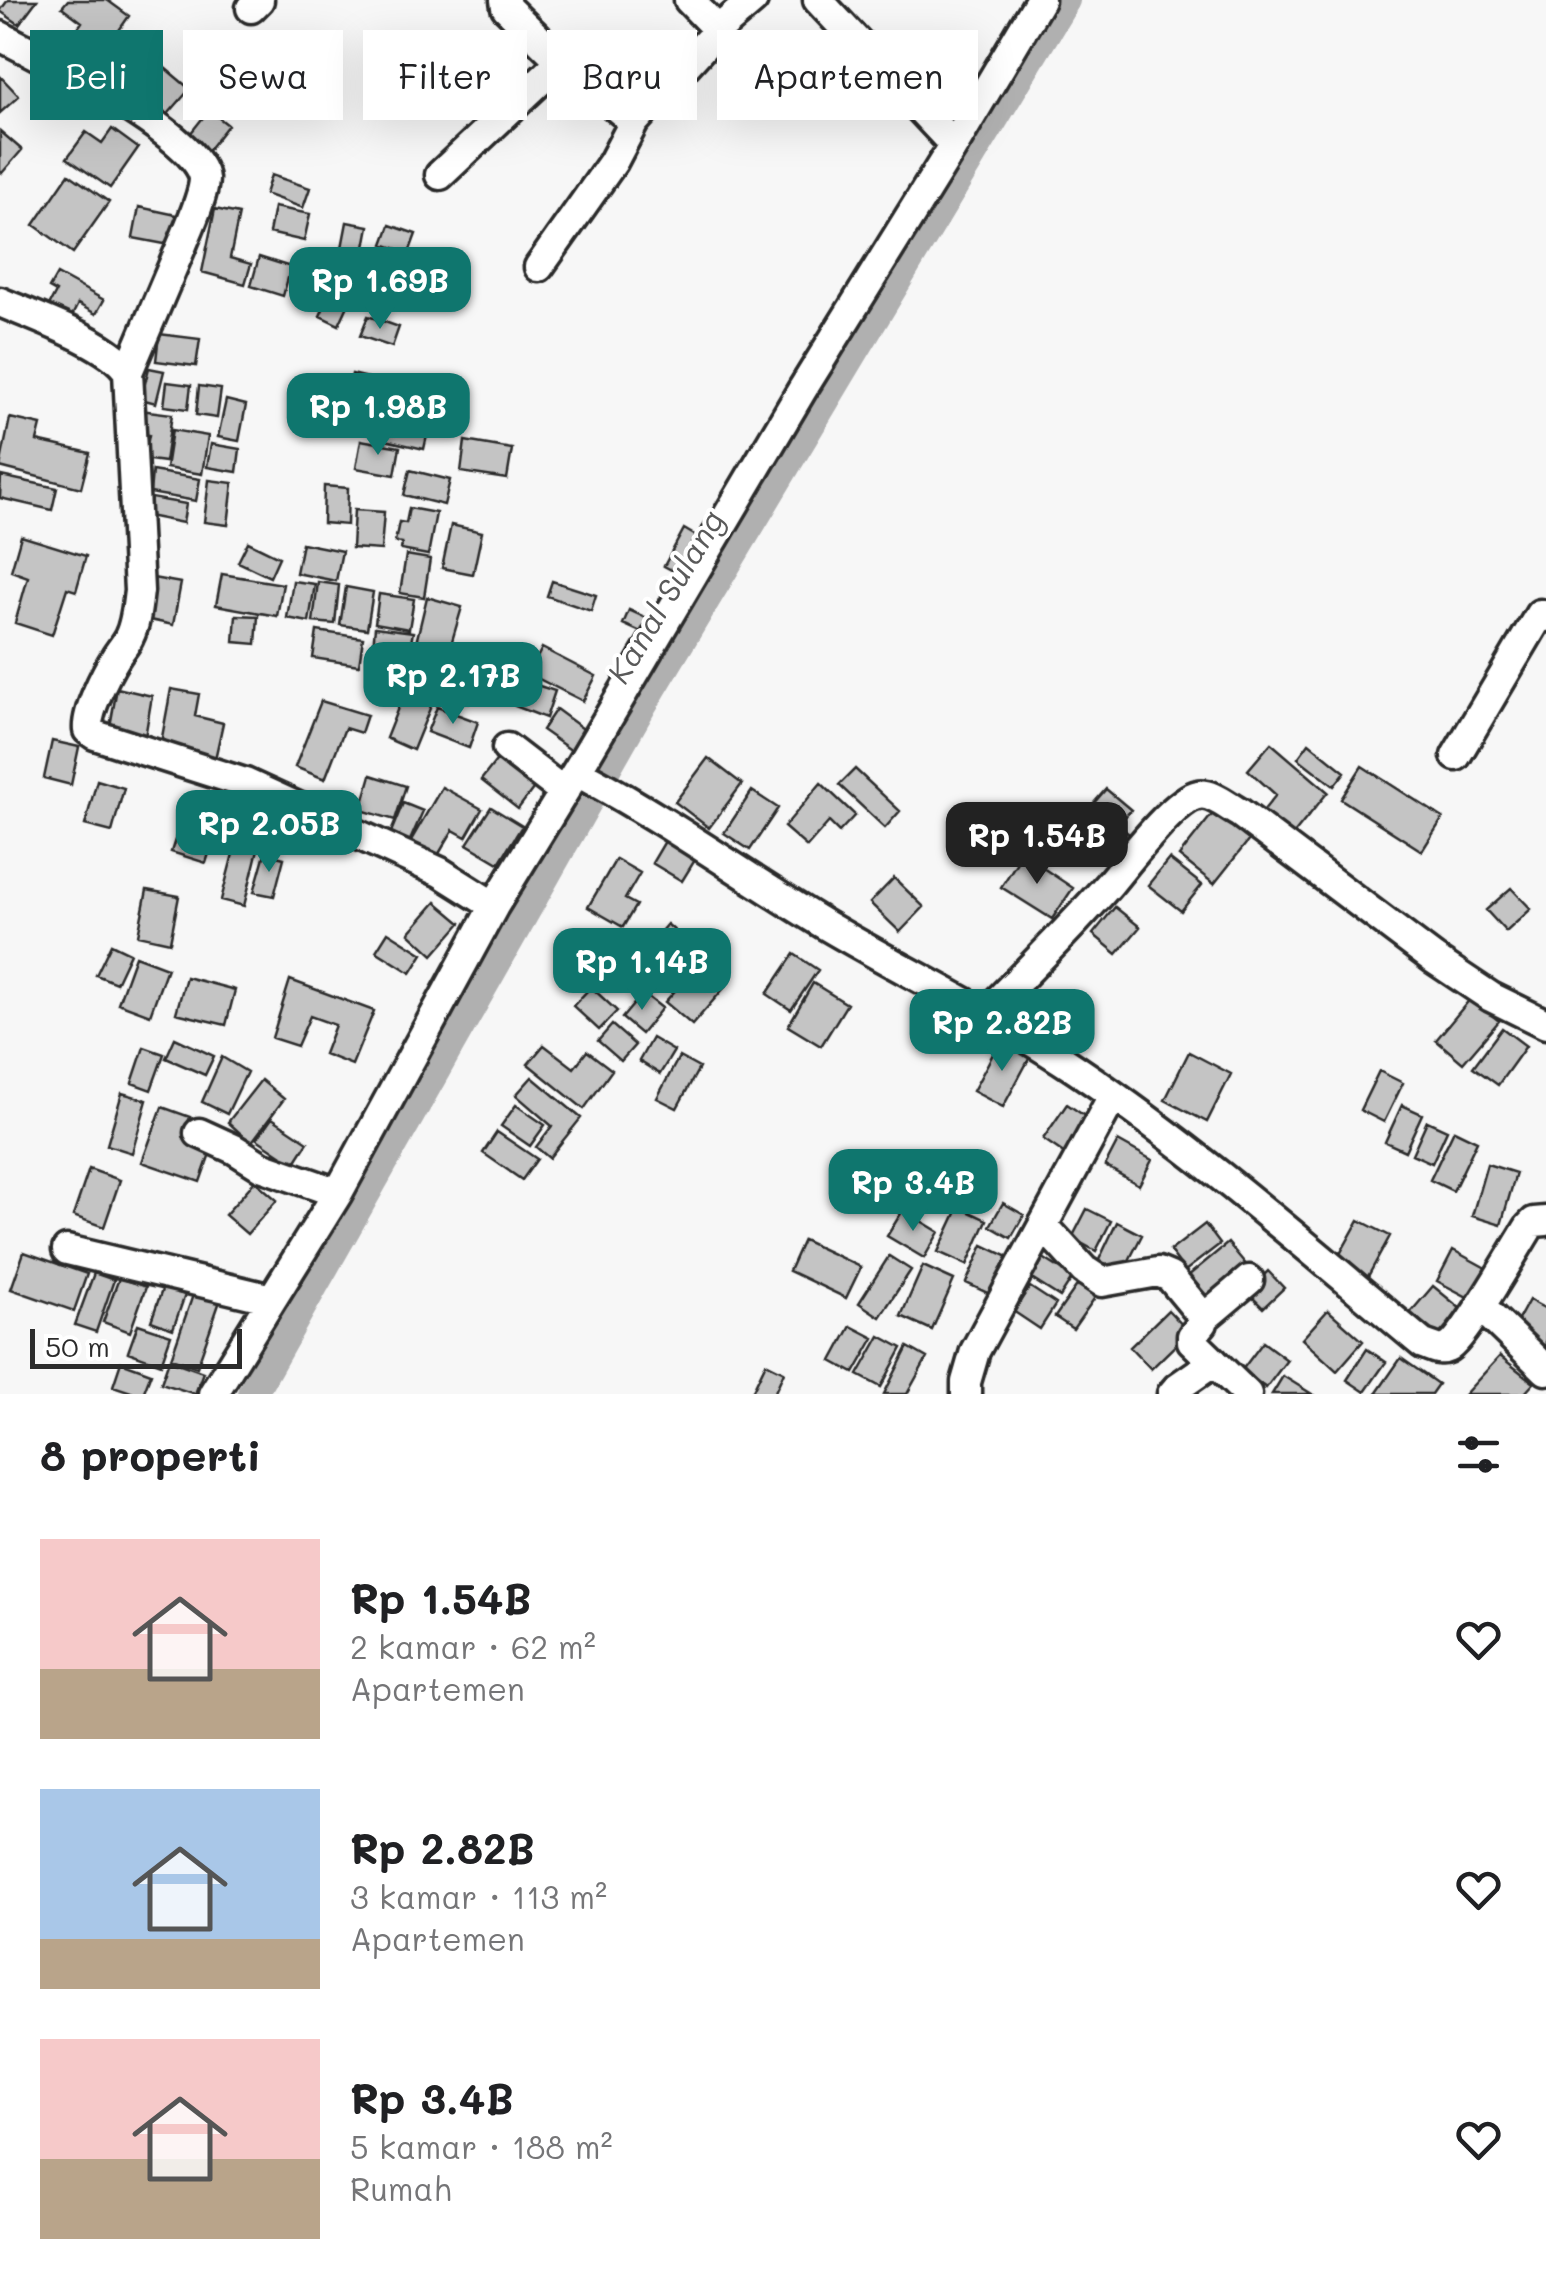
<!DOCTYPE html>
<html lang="id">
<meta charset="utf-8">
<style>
:root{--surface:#fff;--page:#f6f6f6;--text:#202124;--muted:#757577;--accent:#0f766e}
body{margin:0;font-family:Mali,sans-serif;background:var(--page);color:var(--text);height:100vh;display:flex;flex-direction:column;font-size:38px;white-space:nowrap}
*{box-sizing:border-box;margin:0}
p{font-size:32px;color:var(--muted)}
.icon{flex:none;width:55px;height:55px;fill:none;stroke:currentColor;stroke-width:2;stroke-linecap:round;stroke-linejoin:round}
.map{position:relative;height:1394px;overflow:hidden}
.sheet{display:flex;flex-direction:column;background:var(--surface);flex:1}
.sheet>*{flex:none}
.top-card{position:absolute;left:30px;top:30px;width:1000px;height:90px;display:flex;gap:20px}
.scale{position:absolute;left:30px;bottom:25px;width:212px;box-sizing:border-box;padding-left:10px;border:5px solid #2b2b2b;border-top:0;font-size:28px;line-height:35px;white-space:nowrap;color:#2b2b2b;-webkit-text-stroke:8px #fff;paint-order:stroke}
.price{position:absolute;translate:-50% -85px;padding:0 22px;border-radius:20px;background:var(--accent);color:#fff;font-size:32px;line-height:65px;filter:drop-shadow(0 2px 5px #0008)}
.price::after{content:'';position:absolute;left:50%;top:60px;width:30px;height:22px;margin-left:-15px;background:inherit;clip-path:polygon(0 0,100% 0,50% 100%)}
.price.active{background:#222;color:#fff}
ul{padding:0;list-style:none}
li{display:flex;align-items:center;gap:30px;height:250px;padding:0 40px}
li span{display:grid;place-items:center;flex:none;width:280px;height:200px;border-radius:0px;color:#555}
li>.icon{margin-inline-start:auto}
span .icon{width:120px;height:120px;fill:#fffc;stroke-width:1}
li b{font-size:42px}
h2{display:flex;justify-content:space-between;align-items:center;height:120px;padding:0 40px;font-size:42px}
.tag{padding:0 35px;border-radius:0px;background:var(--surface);box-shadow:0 10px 40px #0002;font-size:35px;line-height:90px}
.tag.active{background:var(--accent);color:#fff}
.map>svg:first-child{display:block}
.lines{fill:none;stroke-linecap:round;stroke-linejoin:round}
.canal{stroke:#b0b0b0;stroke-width:30}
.building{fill:#c4c4c4;stroke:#2b2b2b;stroke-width:2.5}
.street-casing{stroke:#2b2b2b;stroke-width:35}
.street{stroke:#fff;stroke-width:28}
.labels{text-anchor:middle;stroke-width:8;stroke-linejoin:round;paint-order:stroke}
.water-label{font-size:32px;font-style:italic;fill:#5a5a5a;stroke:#fff}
</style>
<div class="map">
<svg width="1546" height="1394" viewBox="0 0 1546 1394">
<rect width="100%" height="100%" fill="#f7f7f7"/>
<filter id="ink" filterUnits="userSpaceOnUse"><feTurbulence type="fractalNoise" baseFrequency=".01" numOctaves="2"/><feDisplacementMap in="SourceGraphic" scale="20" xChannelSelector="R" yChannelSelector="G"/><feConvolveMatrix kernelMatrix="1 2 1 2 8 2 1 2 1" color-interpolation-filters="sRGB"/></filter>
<g filter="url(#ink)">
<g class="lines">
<path class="canal" d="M252 1394 642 705 1065 0"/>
</g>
<path class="building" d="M8 0H37L19 24 0 11Z
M68 0H107L129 16 90 72 61 52 82 22 62 7Z
M165 68 190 89 162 121 138 101Z
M0 76 19 96 0 113Z
M209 110 228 125 205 154 186 139Z
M112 129 138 148 110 188 67 158 86 132 102 143Z
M0 131 22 150 2 173 0 172Z
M69 174 109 202 73 253 34 225Z
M271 175 310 188 303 208 265 194Z
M139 207 181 216 175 246 133 238Z
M274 207 310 214 304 241 269 233Z
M215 209 239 214 230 258 251 264 245 284 202 272Z
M347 222 369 226 361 268 339 263Z
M390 225 416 234 409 253 383 244Z
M380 248 405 260 389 293 363 281Z
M259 257 291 267 283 296 251 286Z
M57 274 104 300 96 314 78 304 68 324 45 313 56 292 49 288Z
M338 276 358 284 339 325 320 316Z
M368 316 399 327 392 347 360 336Z
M159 334 200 339 196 366 156 361Z
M149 368 164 371 156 403 141 399Z
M352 374 401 386 395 412 346 400Z
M167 382 191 385 188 409 164 406Z
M199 386 221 389 217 418 196 415Z
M226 400 246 405 239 441 218 437Z
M140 410 172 414 165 462 134 458 135 445 147 446 149 435 138 433Z
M10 418 41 425 37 441 90 453 81 488 0 467Z
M390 418 429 427 424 449 385 440Z
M172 430 208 436 202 474 166 468Z
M361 440 400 447 395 475 356 468Z
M465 441 512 449 507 479 461 472Z
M211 444 240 449 237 472 207 467Z
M410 470 450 480 444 505 404 495Z
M152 471 200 479 196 501 150 493Z
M1 476 57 488 52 510 0 498Z
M209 480 233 483 228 525 204 522Z
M324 486 348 488 347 525 323 523Z
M151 498 186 504 183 523 148 516Z
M409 508 436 513 428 555 401 550 402 543 395 542 399 522 406 523Z
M354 510 384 512 381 550 352 548Z
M451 525 482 532 473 574 442 568Z
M684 529 701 539 681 575 664 566Z
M21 536 86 556 76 591 67 588 52 635 15 623 28 577 11 571Z
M248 542 279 557 270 577 238 562Z
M302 543 342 551 336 581 296 573Z
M406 555 430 559 424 597 400 593Z
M222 574 283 584 277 616 216 605Z
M153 578 181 583 173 625 145 619Z
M293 581 315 584 309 622 287 618Z
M552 581 596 595 591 611 547 596Z
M318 582 339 585 335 624 313 622Z
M346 587 373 592 367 629 340 625Z
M379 594 414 599 409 629 375 623Z
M427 597 462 607 447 658 415 647Z
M629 610 651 620 645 634 623 624Z
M236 615 258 616 256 644 234 642Z
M375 627 413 632 409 652 373 647Z
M317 631 363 638 359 665 313 658Z
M542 648 596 676 583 701 529 674Z
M377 651 417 656 415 678 374 674Z
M452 663 481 676 469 703 440 690Z
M524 681 555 691 546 718 515 706Z
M117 688 152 696 144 743 109 732Z
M171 689 199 694 195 716 223 723 215 759 160 748Z
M405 690 433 701 413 750 386 738Z
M321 701 367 715 361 733 345 728 325 779 295 767Z
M437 707 478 722 469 748 427 732Z
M556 709 586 731 572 751 542 730Z
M52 741 79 747 71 785 44 778Z
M1271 743 1328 792 1293 835 1263 811 1276 795 1248 770Z
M1309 743 1345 772 1334 786 1298 758Z
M499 757 536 785 518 809 481 780Z
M708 758 742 784 709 828 675 802Z
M1362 766 1443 818 1422 851 1341 799Z
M855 769 900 811 885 828 839 785Z
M371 775 406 786 395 820 361 810Z
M97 780 124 788 112 832 85 825Z
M821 783 855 815 839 832 829 822 807 847 784 827Z
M442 787 482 809 466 837 453 830 437 857 410 842Z
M1106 789 1131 810 1118 825 1129 834 1111 855 1099 846 1091 855 1067 834Z
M752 791 778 808 750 850 724 833Z
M403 803 423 811 408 845 389 837Z
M186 806 220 819 206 863 171 852Z
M491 807 522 826 499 863 467 844Z
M1214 812 1249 840 1214 884 1179 856Z
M241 823 263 829 244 906 221 900Z
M665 841 695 860 682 881 652 863Z
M265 853 284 858 274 896 254 892Z
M1022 854 1073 888 1052 919 1001 887Z
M616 859 640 873 625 899 636 905 623 927 588 907Z
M1169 859 1202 885 1181 911 1148 885Z
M894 878 924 907 900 932 870 903Z
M1511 888 1531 909 1506 932 1486 910Z
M147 890 179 896 170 942 138 935Z
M436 902 461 923 433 955 409 933Z
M1115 907 1140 927 1117 954 1093 934Z
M667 924 693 947 658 987 632 965Z
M388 932 423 954 411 973 376 951Z
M111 944 130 953 116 983 96 975Z
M794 954 818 970 791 1010 767 994Z
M135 956 167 968 150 1015 118 1003Z
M698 965 725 987 692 1025 665 1002Z
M186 977 235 990 226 1025 176 1013Z
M290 980 374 1011 352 1065 324 1054 335 1025 310 1016 297 1046 272 1038Z
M813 983 847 1004 821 1046 788 1026Z
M591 987 617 1011 599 1030 573 1006Z
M643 993 662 1008 641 1034 622 1018Z
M1471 998 1499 1021 1463 1063 1436 1040Z
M612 1025 635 1045 621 1061 598 1041Z
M1502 1028 1526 1046 1498 1085 1473 1067Z
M175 1038 214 1056 205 1075 166 1058Z
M652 1038 674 1051 660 1074 639 1061Z
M1000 1041 1030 1057 1003 1107 973 1091Z
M544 1045 574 1068 587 1051 612 1070 584 1109 528 1064Z
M144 1047 164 1054 151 1090 132 1083Z
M1189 1052 1231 1074 1207 1122 1165 1100Z
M222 1057 247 1072 227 1114 202 1102Z
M679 1057 699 1068 677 1108 657 1098Z
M1379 1071 1403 1083 1384 1122 1360 1110Z
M532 1077 581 1118 549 1158 536 1147 552 1126 516 1095Z
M261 1080 284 1099 251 1143 228 1122Z
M122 1093 147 1100 132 1153 107 1145Z
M1067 1104 1092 1121 1068 1156 1043 1139Z
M516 1105 545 1125 530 1146 501 1126Z
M1402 1105 1422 1114 1405 1151 1385 1142Z
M162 1107 190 1117 184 1134 213 1145 200 1182 142 1162Z
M272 1118 308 1142 294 1164 257 1139Z
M1427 1121 1447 1130 1432 1163 1412 1154Z
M1454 1130 1477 1141 1453 1191 1430 1180Z
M497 1132 537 1159 522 1180 483 1153Z
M1118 1141 1152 1160 1139 1185 1105 1166Z
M1487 1164 1516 1173 1501 1225 1472 1216Z
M89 1169 120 1180 104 1227 73 1216Z
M255 1181 277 1200 247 1234 225 1215Z
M1003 1203 1024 1215 1011 1238 990 1226Z
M959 1207 987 1220 967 1265 938 1252Z
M1087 1209 1111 1221 1096 1251 1072 1238Z
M903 1210 939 1232 924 1258 887 1236Z
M1359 1220 1390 1236 1366 1280 1335 1263Z
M1117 1222 1142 1235 1122 1274 1098 1262Z
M1205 1224 1220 1244 1185 1271 1170 1251Z
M803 1240 861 1267 846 1298 789 1271Z
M1228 1243 1249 1268 1209 1301 1188 1276Z
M983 1245 1015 1260 998 1298 966 1283Z
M1453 1250 1493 1272 1477 1302 1437 1281Z
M24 1252 87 1274 74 1311 11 1289Z
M889 1256 911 1270 880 1317 859 1303Z
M1040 1256 1073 1277 1060 1297 1027 1276Z
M923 1266 954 1280 932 1330 901 1316Z
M1268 1271 1284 1288 1263 1308 1247 1292Z
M94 1273 114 1280 96 1332 75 1325Z
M119 1278 146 1287 130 1332 103 1322Z
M1078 1284 1096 1296 1073 1329 1055 1317Z
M1433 1286 1467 1314 1445 1341 1410 1313Z
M163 1287 185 1295 173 1329 151 1321Z
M1030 1287 1056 1304 1040 1329 1013 1311Z
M194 1292 220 1301 197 1367 171 1358Z
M1529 1300 1546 1309V1347L1513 1329Z
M1168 1310 1189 1332 1151 1369 1130 1347Z
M1328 1310 1363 1341 1337 1371 1302 1339Z
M138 1324 171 1335 161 1364 128 1352Z
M851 1326 874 1338 854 1373 832 1361Z
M880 1336 902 1348 881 1387 858 1375Z
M1263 1342 1287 1360 1266 1388 1242 1370Z
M908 1347 927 1358 907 1394H884Z
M1367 1349 1386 1362 1365 1392 1347 1380Z
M1500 1356 1534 1383 1524 1394H1465Z
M1401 1358 1438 1384 1431 1394H1376Z
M169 1360 203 1372 195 1394 161 1383Z
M121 1362 151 1373 143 1394H137L113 1386Z
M766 1363 784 1372 774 1394H751Z
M1283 1376 1312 1394H1272Z"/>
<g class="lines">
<defs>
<path id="street" d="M505 0 506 7 561 61 634 122 613 162 539 267
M689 0 718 30 753 0
M818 0 954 145
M251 8 259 0
M0 36C39 56 201 136 204 179 204 195 188 230 182 245 164 287 146 330 128 372
M634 122 718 30
M440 175 561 61
M0 302C32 316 111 343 128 372L139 591C137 606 136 623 129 637 126 644 120 650 116 657 106 673 86 712 88 730L95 735 245 783 440 872 494 906
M507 748 564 792
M1456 756 1540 614 1546 617
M578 769 588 778C671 823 747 878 827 926 910 975 997 1016 1077 1070 1199 1152 1310 1250 1423 1344 1431 1346 1439 1352 1447 1348 1462 1342 1517 1246 1529 1227L1534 1222 1546 1221
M986 1013C1028 970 1071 928 1110 883 1126 864 1175 799 1198 795 1212 792 1228 807 1240 813L1434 959 1491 997 1546 1024
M199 1133 234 1149 261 1166 338 1193
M1043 1225 1084 1270 1102 1282 1158 1272 1170 1277 1204 1318 1203 1323 1192 1336V1341L1247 1394
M67 1250 272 1299
M1480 1306 1546 1370
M1204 1318 1249 1280
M213 1394 338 1193 494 906 578 769 802 390 954 145 1040 0
M966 1394V1382L975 1351 1113 1096
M1172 1394 1178 1387 1214 1362"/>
</defs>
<use href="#street" class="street-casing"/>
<use href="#street" class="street"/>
</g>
</g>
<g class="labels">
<g class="water-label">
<text transform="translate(666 597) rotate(-59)" y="11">Kanal Sulang</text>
</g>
</g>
</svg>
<div class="scale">50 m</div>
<b class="price" style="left:380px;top:332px">Rp 1.69B</b>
<b class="price" style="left:378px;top:458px">Rp 1.98B</b>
<b class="price" style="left:453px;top:727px">Rp 2.17B</b>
<b class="price" style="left:269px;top:875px">Rp 2.05B</b>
<b class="price active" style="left:1037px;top:887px">Rp 1.54B</b>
<b class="price" style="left:642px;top:1013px">Rp 1.14B</b>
<b class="price" style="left:1002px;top:1074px">Rp 2.82B</b>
<b class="price" style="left:913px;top:1234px">Rp 3.4B</b>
<div class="top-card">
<a class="tag active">Beli</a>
<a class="tag">Sewa</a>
<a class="tag">Filter</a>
<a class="tag">Baru</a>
<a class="tag">Apartemen</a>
</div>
</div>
<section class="sheet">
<h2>8 properti<svg class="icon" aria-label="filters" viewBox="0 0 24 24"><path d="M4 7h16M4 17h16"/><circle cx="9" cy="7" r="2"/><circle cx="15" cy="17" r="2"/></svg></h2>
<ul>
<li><span style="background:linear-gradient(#f6c9c9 65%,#b9a48a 0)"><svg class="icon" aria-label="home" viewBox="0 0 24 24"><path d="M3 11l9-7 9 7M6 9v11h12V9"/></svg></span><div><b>Rp 1.54B</b><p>2 kamar · 62 m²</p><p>Apartemen</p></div><svg class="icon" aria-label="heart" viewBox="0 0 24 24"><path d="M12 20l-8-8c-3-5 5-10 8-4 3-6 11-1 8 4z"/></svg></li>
<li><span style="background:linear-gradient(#a9c7e8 75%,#b9a48a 0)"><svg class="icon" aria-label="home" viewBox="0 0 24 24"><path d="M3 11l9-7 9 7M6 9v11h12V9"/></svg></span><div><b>Rp 2.82B</b><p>3 kamar · 113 m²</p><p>Apartemen</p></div><svg class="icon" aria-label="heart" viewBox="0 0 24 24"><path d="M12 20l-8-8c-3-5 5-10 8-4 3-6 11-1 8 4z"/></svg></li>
<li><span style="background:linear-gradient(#f6c9c9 60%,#b9a48a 0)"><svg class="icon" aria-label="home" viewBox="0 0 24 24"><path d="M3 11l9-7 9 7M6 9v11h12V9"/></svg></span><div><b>Rp 3.4B</b><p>5 kamar · 188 m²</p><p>Rumah</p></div><svg class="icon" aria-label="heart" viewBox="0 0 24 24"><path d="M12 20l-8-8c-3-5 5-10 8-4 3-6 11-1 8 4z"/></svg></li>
</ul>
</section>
